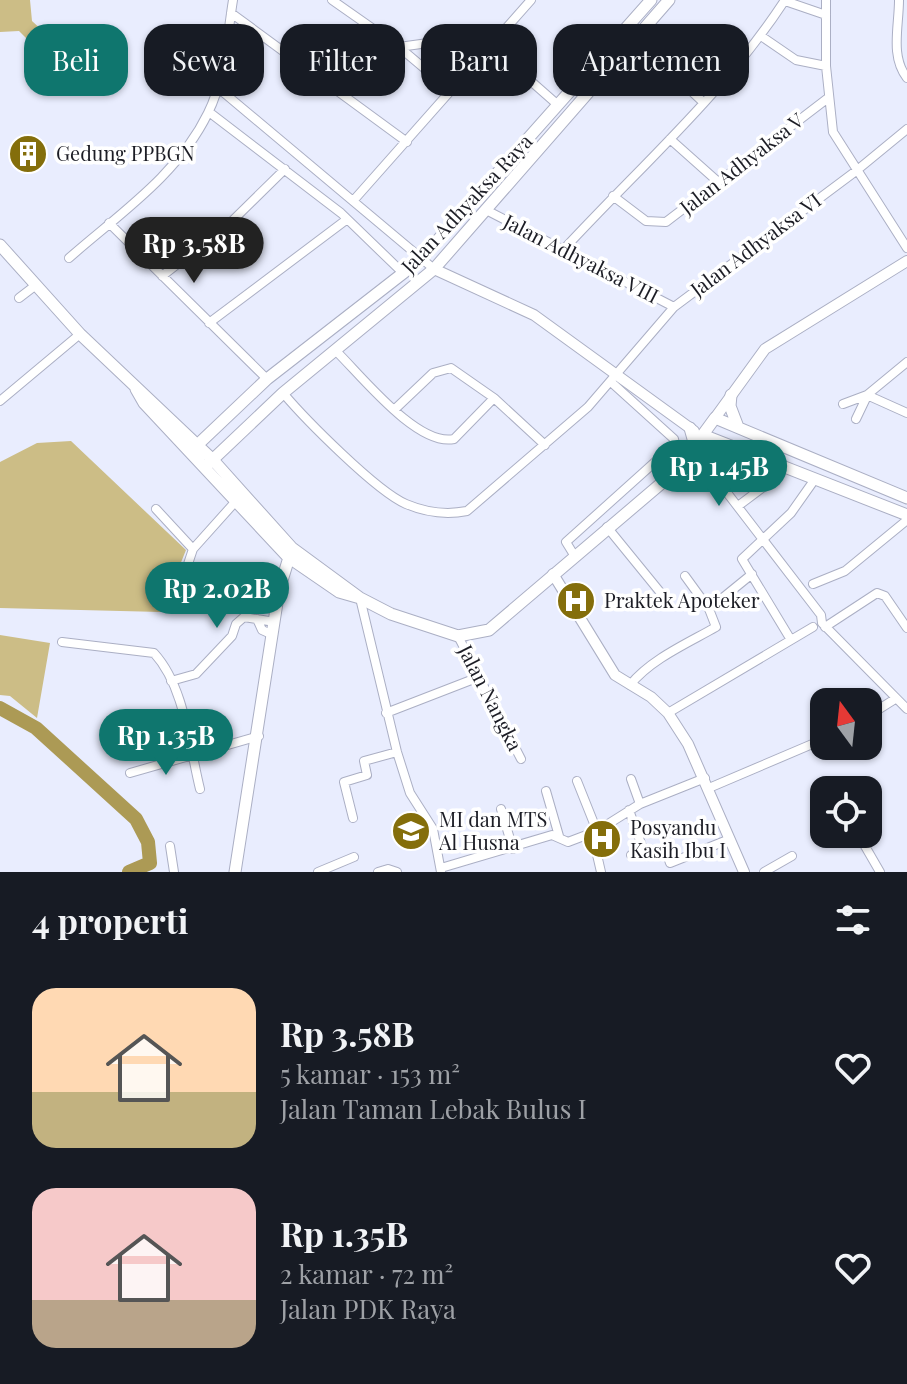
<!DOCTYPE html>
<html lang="id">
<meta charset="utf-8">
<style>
:root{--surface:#171b24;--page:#20242c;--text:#f1f3f6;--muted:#9ea1a6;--accent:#0f766e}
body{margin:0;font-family:"Playfair Display",serif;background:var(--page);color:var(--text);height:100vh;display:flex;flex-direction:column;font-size:30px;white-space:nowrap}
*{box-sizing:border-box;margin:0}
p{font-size:26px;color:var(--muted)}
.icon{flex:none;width:44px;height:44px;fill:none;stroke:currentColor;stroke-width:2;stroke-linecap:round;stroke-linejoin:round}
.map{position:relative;height:872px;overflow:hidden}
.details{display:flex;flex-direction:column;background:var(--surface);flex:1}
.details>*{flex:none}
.banner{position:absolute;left:24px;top:24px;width:860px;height:72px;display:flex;gap:16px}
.needle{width:52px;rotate:345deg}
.controls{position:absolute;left:810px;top:688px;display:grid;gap:16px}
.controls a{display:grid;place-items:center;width:72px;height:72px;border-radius:16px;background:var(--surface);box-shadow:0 2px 6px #0004;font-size:40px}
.price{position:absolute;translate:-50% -68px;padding:0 18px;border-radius:28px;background:var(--accent);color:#fff;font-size:26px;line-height:52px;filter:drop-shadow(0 2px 4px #0008)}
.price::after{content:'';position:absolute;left:50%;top:48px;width:24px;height:18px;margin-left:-12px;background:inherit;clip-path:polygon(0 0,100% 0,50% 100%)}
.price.on{background:#222;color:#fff}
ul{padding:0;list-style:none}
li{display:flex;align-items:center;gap:24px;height:200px;padding:0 32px}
li span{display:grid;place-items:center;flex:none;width:224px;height:160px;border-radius:24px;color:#555}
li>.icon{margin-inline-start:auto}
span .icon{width:96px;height:96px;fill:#fffc;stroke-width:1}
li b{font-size:34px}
h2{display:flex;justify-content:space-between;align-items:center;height:96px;padding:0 32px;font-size:34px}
.chip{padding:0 28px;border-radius:24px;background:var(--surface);box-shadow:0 2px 6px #0004;font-size:28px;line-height:72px}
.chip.on{background:var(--accent);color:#fff}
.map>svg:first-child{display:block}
.green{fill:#ccbd86}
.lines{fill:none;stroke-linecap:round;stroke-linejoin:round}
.river{stroke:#ac9a55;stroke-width:14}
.minor-casing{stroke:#abafc4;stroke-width:10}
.tertiary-casing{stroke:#abafc4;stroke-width:12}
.secondary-casing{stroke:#abafc4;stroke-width:13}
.minor{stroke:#fff;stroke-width:8}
.tertiary{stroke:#fff;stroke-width:10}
.secondary{stroke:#fff;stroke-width:11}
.labels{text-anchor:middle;stroke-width:7;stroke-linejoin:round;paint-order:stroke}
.poi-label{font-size:20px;fill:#1c1d25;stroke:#fff;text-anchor:start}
.street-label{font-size:20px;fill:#1c1d25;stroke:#fff}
</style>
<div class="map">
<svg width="907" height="872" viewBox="0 0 907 872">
<rect width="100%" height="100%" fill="#e9edfe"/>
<path class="green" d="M0 0H30L32 21 58 45 56 54 46 58 19 31 0 32Z
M71 441 186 550 161 612 0 608V462L37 443Z
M0 635 50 643 37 718 10 696 0 695Z"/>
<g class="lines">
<path class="river" d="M0 708 36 728 136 819 148 842 150 863 129 872"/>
<defs>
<path id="minor" d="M332 0 399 47 450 90
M826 0V66L833 132 907 248
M899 0C899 27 890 56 907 78
M785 1 826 15
M231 13 407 142
M761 36 796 60 826 66
M636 39 703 102
M491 46 558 105
M399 47 501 33
M217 87 434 269
M209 112 341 213 404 274
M670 139 716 180
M613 196 646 221 666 222 828 98
M353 201 531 0
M488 211 674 307
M109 223 267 379
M565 248C640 167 725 92 785 0
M69 258C119 214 178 175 208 113 225 79 227 37 233 0
M162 276 229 224 285 169
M19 298 36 285
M209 323 346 220
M335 350C360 374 417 447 454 439L494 398
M283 393C305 419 376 491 406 504 425 512 447 515 467 511L588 407 674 307 856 171 907 129
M867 395 907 413
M0 401 80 334
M843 404 867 395 907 362
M394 410 433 373 451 368 494 398 545 445
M856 419 867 396
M686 459 708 468 821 615 822 623 907 709
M738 506 766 485 779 466
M156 509 193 549
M607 527 660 592
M574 555 566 542 675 444 674 439 611 382
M685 576 709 609
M813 584 845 571 907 520
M177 597 193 549 236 501
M360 598 397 752 410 793 433 829 441 872
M257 619 262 630 273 635
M825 627 877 593 885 596 907 628
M458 636 521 759
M791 640 742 559 791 513 815 479
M62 642 154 653C185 687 189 745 200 789
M171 681 196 674 232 636 236 624 244 617 275 622
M630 685C651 659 688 643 716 627L709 609 752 574
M386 713 479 677
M668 713 813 627
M868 716 895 699
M130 773 259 736
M631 779 640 804
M577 781 597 831
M709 788 824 739
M546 791 559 836
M501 809 513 849
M629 810 643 849 631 855
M353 818 344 782 367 775 364 761 397 752
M592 833 601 872
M858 834 880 872
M170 846 174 872
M666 851 670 863 730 839
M441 868 552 835 568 842 597 831 640 804 705 778
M318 872 354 857
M378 872 388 869 397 872
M764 872 792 856"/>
<path id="tertiary" d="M434 269 534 315 694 431
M715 418 765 349 907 261
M553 574 615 675 651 697 668 713 688 744 744 872"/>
<path id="secondary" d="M0 245 80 334 213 460 292 548 360 598 391 614 458 636 489 630 677 470 715 418 907 498
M136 389 144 403 288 557 339 592 360 598
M731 395 730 406 738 427
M690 428 695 446
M703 435 907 515
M191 451 267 379 420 260 651 0
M206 466 283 393 434 269 669 0
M235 872 279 590 292 548"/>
</defs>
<use href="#minor" class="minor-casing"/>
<use href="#tertiary" class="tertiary-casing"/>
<use href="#secondary" class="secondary-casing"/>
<use href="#minor" class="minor"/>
<use href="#tertiary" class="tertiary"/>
<use href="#secondary" class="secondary"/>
</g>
<defs>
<symbol id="building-disc" viewBox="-11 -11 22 22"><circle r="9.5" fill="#846e0b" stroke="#fff"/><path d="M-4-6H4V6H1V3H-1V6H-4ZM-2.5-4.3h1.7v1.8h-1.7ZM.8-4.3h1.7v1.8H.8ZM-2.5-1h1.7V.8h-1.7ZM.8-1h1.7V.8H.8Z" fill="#fff"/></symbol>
<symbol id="hospital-disc" viewBox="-11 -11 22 22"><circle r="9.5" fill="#846e0b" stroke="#fff"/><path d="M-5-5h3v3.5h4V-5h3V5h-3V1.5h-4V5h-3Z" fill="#fff"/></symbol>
<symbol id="school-disc" viewBox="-11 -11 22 22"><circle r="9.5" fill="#846e0b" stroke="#fff"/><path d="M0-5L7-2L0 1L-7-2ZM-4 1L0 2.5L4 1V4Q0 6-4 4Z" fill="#fff"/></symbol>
</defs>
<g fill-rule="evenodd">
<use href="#building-disc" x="6" y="132" width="44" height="44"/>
<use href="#hospital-disc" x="554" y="579" width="44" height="44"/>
<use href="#school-disc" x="389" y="809" width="44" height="44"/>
<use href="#hospital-disc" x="580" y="817" width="44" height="44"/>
</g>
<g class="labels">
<g class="poi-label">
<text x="56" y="161">Gedung PPBGN</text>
<text x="604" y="608">Praktek Apoteker</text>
<text x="439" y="827">MI dan MTS<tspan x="439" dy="23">Al Husna</tspan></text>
<text x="630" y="835">Posyandu<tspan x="630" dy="23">Kasih Ibu I</tspan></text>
</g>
<g class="street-label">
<text transform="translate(742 164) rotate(-38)" y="7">Jalan Adhyaksa V</text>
<text transform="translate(467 204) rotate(-47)" y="7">Jalan Adhyaksa Raya</text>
<text transform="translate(756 245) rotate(-37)" y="7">Jalan Adhyaksa VI</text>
<text transform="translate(581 259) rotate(27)" y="7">Jalan Adhyaksa VIII</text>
<text transform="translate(490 698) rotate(63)" y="7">Jalan Nangka</text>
</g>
</g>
</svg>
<div class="controls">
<a><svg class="needle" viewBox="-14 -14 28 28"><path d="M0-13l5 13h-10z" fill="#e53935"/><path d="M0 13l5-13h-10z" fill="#9ea1a6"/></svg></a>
<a><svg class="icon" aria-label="locate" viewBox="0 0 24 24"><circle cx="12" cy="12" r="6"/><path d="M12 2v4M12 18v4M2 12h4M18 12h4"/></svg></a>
</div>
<b class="price on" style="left:194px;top:285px">Rp 3.58B</b>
<b class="price" style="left:719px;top:508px">Rp 1.45B</b>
<b class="price" style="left:217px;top:630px">Rp 2.02B</b>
<b class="price" style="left:166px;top:777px">Rp 1.35B</b>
<div class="banner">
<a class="chip on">Beli</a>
<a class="chip">Sewa</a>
<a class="chip">Filter</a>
<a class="chip">Baru</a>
<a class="chip">Apartemen</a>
</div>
</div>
<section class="details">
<h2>4 properti<svg class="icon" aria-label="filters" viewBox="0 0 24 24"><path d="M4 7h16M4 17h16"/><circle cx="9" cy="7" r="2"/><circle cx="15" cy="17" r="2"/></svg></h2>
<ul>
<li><span style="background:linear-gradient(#ffd9b3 65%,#c2b280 0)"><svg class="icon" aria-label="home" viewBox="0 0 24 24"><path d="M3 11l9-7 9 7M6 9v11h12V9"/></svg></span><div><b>Rp 3.58B</b><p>5 kamar · 153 m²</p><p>Jalan Taman Lebak Bulus I</p></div><svg class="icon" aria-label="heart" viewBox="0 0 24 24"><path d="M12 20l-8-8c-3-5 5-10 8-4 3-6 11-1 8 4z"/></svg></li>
<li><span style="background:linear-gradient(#f6c9c9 70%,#b9a48a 0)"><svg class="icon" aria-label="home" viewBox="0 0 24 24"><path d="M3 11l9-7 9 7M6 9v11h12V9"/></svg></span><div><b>Rp 1.35B</b><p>2 kamar · 72 m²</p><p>Jalan PDK Raya</p></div><svg class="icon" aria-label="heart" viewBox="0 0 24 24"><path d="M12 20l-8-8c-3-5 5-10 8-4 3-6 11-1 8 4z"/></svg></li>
</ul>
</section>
